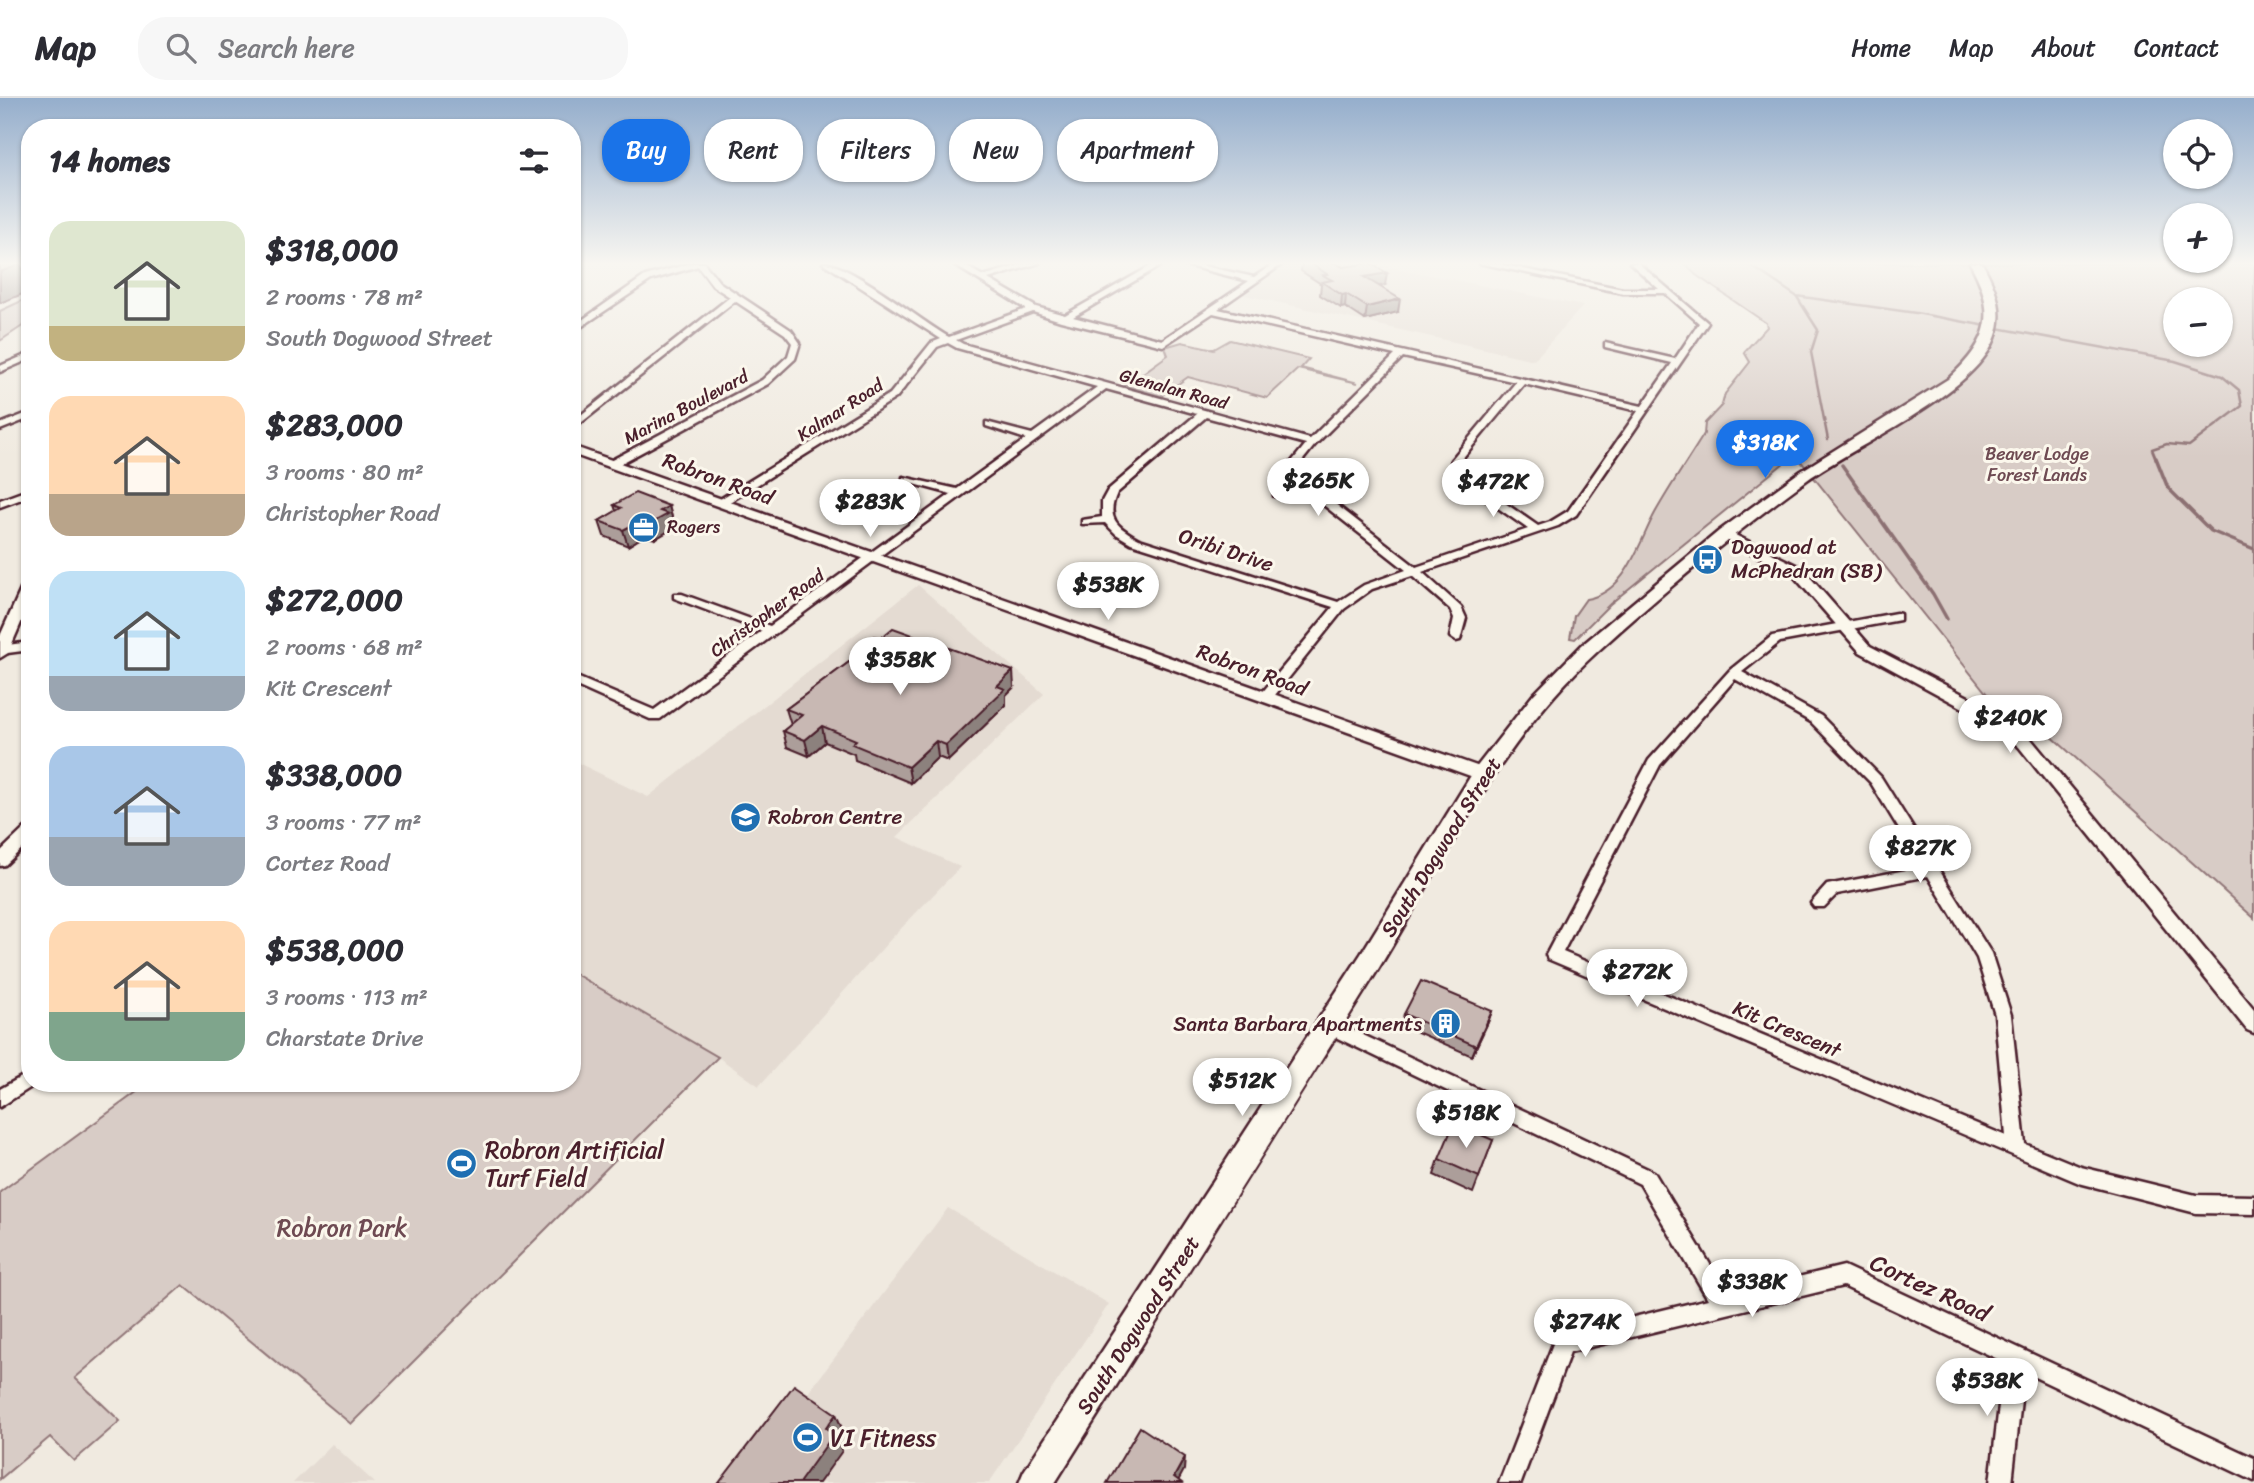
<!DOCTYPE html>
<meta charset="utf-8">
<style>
:root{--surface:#fff;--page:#f7f7f7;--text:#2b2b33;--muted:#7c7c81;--line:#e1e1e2;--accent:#1a73e8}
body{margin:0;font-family:Sriracha,sans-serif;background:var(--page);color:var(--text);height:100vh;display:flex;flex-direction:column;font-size:26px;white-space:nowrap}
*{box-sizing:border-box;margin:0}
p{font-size:23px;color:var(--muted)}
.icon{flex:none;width:38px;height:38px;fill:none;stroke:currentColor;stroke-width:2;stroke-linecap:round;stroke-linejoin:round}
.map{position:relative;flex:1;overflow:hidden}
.details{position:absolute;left:21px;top:21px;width:560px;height:973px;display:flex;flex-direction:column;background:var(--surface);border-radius:28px;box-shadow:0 2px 5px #0004}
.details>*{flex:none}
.banner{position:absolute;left:602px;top:21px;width:665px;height:63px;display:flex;gap:14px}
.buttons{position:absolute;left:2163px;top:21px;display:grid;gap:14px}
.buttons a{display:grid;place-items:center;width:70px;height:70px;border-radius:50%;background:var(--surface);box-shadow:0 2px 5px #0004;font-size:35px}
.price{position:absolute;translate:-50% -60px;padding:0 16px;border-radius:24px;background:#fff;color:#222;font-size:23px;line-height:46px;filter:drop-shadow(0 2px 4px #0008)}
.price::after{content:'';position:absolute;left:50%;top:42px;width:21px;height:16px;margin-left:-10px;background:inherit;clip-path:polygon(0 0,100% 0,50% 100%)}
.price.selected{background:var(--accent);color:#fff}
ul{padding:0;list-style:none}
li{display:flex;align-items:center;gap:21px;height:175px;padding:0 28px}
li span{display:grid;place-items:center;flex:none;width:196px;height:140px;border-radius:21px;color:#555}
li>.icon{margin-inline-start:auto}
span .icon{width:84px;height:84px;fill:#fffc;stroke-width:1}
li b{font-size:30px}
h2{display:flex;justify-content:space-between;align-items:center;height:84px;padding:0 28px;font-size:30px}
.tag{padding:0 24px;border-radius:28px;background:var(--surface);box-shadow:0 2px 5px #0004;font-size:24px;line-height:63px}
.tag.selected{background:var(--accent);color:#fff}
header{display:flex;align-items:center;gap:42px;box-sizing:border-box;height:98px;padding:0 35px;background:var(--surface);border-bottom:2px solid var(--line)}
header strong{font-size:33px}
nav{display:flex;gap:38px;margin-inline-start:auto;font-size:24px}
.search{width:490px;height:63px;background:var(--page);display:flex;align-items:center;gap:18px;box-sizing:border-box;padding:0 24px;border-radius:28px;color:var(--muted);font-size:26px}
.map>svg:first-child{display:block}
.built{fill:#e4dbd2}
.green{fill:#d8ccc6;stroke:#917678;stroke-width:2;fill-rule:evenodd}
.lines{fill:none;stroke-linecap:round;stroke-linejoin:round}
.stream-far1{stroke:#8c6f72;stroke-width:2.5}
.stream{stroke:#8c6f72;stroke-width:3.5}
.minor-casing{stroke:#4a1f2b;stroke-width:5}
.tertiary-casing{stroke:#4a1f2b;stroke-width:5}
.secondary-casing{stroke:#4a1f2b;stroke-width:5}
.minor{fill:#fbf7ec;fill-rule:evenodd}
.tertiary{fill:#fbf7ec;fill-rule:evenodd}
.secondary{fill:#fbf7ec;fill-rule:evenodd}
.wall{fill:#ac9e9a;stroke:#4a1f2b;stroke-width:2}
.shaded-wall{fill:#8c817d;stroke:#4a1f2b;stroke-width:2}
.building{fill:#c8b8b3;stroke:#4a1f2b;stroke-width:2}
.labels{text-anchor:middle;stroke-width:6;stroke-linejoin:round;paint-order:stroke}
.far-street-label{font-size:18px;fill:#4a1f2b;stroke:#fbf7ec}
.far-park-label{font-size:18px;fill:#6e4a52;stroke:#fbf7ec}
.far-poi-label{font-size:18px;fill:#4a1f2b;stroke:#fbf7ec;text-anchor:start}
.street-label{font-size:21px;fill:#4a1f2b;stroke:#fbf7ec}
.poi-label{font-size:21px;fill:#4a1f2b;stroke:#fbf7ec;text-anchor:start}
.near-poi-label{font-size:24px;fill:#4a1f2b;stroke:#fbf7ec;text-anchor:start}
.near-park-label{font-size:24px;fill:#6e4a52;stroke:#fbf7ec}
.near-street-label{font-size:24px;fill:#4a1f2b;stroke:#fbf7ec}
</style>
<header>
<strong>Map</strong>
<div class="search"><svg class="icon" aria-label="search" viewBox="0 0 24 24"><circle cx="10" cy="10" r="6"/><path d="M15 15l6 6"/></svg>Search here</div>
<nav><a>Home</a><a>Map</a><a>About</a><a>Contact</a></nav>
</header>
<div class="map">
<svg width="2254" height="1385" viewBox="0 0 2254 1385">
<rect width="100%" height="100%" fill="#f0eae0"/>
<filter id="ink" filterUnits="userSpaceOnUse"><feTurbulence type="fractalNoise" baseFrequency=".0143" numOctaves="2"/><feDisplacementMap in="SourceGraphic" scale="14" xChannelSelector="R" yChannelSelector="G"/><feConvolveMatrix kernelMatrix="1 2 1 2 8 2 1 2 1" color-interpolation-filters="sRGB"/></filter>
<g filter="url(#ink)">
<path class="built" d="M1280 165H1370L1583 208 1534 262 1236 195Z
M918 487 1044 596 897 739 960 769 890 842 759 988 718 959 572 874V662L648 699Z
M948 1110 1109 1206 989 1385H740Z
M332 1346 375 1385H293Z"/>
<path class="green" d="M1684 165H2254V820L2020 610 1987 596 1795 356 1610 506 1575 541 1570 540 1574 518 1586 501C1627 494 1638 446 1655 415 1670 388 1688 362 1704 336L1705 325 1722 307 1725 296 1750 264 1744 254 1767 229 1766 225 1696 177ZM2175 201H2221V247H2175Z
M30 199V223L0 243V213Z
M1230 242 1309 261 1301 270 1358 285 1298 271 1267 300 1188 279 1161 298 1125 288 1168 257 1165 249 1182 244 1214 251Z
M572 874 718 959 351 1326 183 1187 75 1280 120 1323 74 1363 50 1339 0 1381V1094L149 985H572Z"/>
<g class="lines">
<path class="stream-far1" d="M1747 165 1796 198 1916 215 2175 263 2222 278 2239 292 2242 308 2189 348 2167 346 2152 351 2156 361
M1797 199 1818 232 1811 254 1828 342"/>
<path class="stream" d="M2156 360 2168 390 2211 433 2254 451
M1842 367 1933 496 1947 521"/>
<defs>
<path id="minor" d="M692 165H704L719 184 791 232 800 245 795 261 768 286 616 368H608V364L762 282 788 258 792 245 785 236 735 203 572 332V324L730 199 713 188 698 168 651 182 572 235V229L645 178Z
M823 165C848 164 922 224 949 239L1026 211 951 165H960L983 178 1027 165H1039L988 181 1036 209 1065 217 1156 165H1165L1073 219 1162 242 1249 183 1177 165H1190L1254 179 1275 165H1284L1218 211 1642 308 1672 265 1605 249V245L1675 261 1699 225 1665 195H1623L1479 165H1494L1623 191H1659L1630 165H1638L1708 225 1576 417 1558 428 1422 474 1461 509 1466 520 1460 542 1456 543 1450 539 1454 520 1450 511 1412 478 1372 491 1344 511 1271 602H1261L1260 599 1261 596 1333 509 1131 445 1116 436 1105 425 1082 426V422L1102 419V403L1108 392 1197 316 1106 291 660 621H650L572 586V577L654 612 762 533 674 500V496H682L770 528 951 396 903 383V379L957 391 1026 341 986 328V324L1032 336 1097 289 957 250 948 245 937 249 896 300 725 407H717V403L890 296 931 245 941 241ZM1033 214 1061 223 1163 248 1213 215 1395 257 1310 341 963 246 956 242ZM1403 259 1516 284 1451 362 1454 375 1464 386 1528 431 1416 469 1301 379 1299 367 1315 347ZM1524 286 1638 313 1568 413 1550 424 1538 428 1472 382 1464 374 1461 362ZM1206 319 1306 346 1289 367 1291 380 1301 389 1274 394V398L1307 394 1406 472 1364 487 1338 504 1139 441C1118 429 1105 421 1117 395Z
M30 255V261L0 274V268Z
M30 314V320L0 332V326Z
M30 391V398L0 409V402Z
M1896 515 1900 516V522L1780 544 1742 574 1821 618 1881 679 1991 855 2011 917 2025 1046 2081 1069 2196 1097 2254 1098V1116L2196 1115 2079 1085 1548 861 1546 857 1649 662 1730 572 1772 538ZM1735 581 1811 624 1871 685 1922 769 1827 787 1811 805 1814 809H1824L1837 796 1928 778 1977 860 1995 917 2006 1038 1563 854 1660 667Z
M30 544V552L0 556V548Z
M30 729V743L5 767 0 768V754L25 730Z
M1329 921 1654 1074 1728 1196 1844 1168 2254 1360V1383L2024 1274 2012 1385H1990L2004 1264 1843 1188 1570 1254 1521 1385H1499L1556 1238 1708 1201 1640 1086 1323 933 1321 928 1323 923Z
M30 974V985L36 986 0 1009V991Z"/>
<path id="tertiary" d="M572 348 1488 672 1491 676 1482 682 1476 680 572 356Z
M1725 432 1802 470 1870 548 1999 615 2031 641 2254 911V935L2247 932 2019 649 1987 623 1860 554 1792 476 1720 439 1718 436Z
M30 483V504L8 555 0 560V538L23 487Z"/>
<path id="secondary" d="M1970 165H1982C1997 191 2007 218 1992 247 1964 300 1858 346 1807 382 1734 435 1664 493 1598 553 1500 642 1445 762 1377 873 1271 1044 1162 1214 1055 1385H1019L1024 1373 1361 856 1475 671 1533 597 1582 547 1719 433 1801 373 1948 281C1990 243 1998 215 1970 165Z"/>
</defs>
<use href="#minor" class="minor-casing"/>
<use href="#tertiary" class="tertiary-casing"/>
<use href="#secondary" class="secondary-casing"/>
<use href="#minor" class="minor"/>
<use href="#tertiary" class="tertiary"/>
<use href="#secondary" class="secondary"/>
</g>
<path class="wall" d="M1302 165H1335L1343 169 1385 187 1379 189 1398 214 1365 222 1345 209 1341 210 1320 197 1321 186 1301 173Z
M614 407 669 408 673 423 670 424 672 431 655 441 644 438 628 448 604 438 599 423 616 413Z
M855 553 1014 589 1006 597V607L948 663 938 659 911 685 855 662 854 656 825 644 809 658 787 649 783 633 791 627 786 611 856 559Z
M1492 913 1488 924 1472 958 1401 927 1404 916Z
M1493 1042 1473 1095 1434 1077 1439 1061Z"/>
<path class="shaded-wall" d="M19 165 30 183V193L0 205V174Z
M1387 175 1385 187 1362 192 1364 179Z
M1346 196 1345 209 1341 210 1342 197Z
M1400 201 1398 214 1365 222 1367 209Z
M669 408 673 423 670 424 672 431 655 441 650 426 660 413Z
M640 423 644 438 628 448 623 432Z
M1013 573 1014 589 1006 597V607L948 663 946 647 997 588Z
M822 628 825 644 809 658 805 642Z
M936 643 938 659 911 685 908 669Z
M1492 913 1488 924 1472 958 1476 948Z
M836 1316 843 1333 837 1342 842 1353 819 1385H799L826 1330Z
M1185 1359 1184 1372 1177 1385 1174 1379Z"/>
<path class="building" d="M0 165H18L19 167 0 174Z
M1310 165H1335L1343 169 1370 165 1387 175 1364 179 1400 201 1367 209 1346 196 1342 197 1322 184 1332 182 1323 177 1327 176Z
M635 395 669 408 660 413 668 416 650 426 640 423 623 432 599 423 621 410 614 407Z
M893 530 1013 573 997 588 1005 591 946 647 936 643 908 669 852 646 856 642 822 628 805 642 783 633 802 617 786 611 861 555 855 553 874 538 881 540Z
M1421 883 1492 913 1476 948 1404 916Z
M1454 1025 1493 1042 1479 1079 1439 1061Z
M794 1287 836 1316 826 1330 834 1336 799 1385H719Z
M1140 1329 1185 1359 1174 1379 1182 1385H1107Z"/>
</g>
<linearGradient id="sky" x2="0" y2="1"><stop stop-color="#95aecc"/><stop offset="0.46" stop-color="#f8f6f1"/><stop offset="1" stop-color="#f8f6f1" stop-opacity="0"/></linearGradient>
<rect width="2254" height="359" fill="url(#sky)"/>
<defs>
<symbol id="office-disc" viewBox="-11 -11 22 22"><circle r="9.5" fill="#1f6fb2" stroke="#fbf7ec"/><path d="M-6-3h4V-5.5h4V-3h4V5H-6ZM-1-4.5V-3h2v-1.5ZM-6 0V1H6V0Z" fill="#fff"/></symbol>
<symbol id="bus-disc" viewBox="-11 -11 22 22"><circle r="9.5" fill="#1f6fb2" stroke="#fbf7ec"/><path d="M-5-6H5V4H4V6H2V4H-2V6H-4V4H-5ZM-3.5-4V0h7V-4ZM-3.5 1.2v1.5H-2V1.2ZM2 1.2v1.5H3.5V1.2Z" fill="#fff"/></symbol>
<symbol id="school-disc" viewBox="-11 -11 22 22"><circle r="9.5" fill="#1f6fb2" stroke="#fbf7ec"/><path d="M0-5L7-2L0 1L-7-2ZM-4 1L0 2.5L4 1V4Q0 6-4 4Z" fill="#fff"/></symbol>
<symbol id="building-disc" viewBox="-11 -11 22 22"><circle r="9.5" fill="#1f6fb2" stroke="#fbf7ec"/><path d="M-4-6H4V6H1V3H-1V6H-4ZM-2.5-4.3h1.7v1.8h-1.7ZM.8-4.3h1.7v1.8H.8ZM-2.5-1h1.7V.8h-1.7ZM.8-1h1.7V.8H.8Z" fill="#fff"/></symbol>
<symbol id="stadium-disc" viewBox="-11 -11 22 22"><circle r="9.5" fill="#1f6fb2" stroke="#fbf7ec"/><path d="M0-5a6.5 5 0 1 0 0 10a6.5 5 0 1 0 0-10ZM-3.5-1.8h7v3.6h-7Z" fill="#fff"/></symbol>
</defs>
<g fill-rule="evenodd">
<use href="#office-disc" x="626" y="412" width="35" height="35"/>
<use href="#bus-disc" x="1690" y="444" width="35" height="35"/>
<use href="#school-disc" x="728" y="702" width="35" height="35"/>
<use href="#building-disc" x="1428" y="908" width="35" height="35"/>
<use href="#stadium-disc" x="444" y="1048" width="35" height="35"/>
<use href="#stadium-disc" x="790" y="1322" width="35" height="35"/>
</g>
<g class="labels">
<g class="far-street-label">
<text transform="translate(1174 291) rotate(15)" y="6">Glenalan Road</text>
<text transform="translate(686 309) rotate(-28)" y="6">Marina Boulevard</text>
<text transform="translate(840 312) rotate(-33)" y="6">Kalmar Road</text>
<text transform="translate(767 515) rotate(-36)" y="6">Christopher Road</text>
</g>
<g class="far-park-label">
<text x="2037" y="362">Beaver Lodge<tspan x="2037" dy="21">Forest Lands</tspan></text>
</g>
<g class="far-poi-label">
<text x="667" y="435">Rogers</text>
</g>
<g class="street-label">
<text transform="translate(718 381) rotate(20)" y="7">Robron Road</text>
<text transform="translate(1226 452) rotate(18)" y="7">Oribi Drive</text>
<text transform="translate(1252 572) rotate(20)" y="7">Robron Road</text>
<text transform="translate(1441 749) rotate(-58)" y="7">South Dogwood Street</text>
<text transform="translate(1787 931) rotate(23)" y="7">Kit Crescent</text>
<text transform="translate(1138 1227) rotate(-57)" y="7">South Dogwood Street</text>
</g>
<g class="poi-label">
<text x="1731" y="456">Dogwood at<tspan x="1731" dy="24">McPhedran (SB)</tspan></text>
<text x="768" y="726">Robron Centre</text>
<text x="1422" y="933" text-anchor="end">Santa Barbara Apartments</text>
</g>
<g class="near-poi-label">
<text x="485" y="1060">Robron Artificial<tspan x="485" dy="28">Turf Field</tspan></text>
<text x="830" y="1348">VI Fitness</text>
</g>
<g class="near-park-label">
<text x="342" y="1138">Robron Park</text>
</g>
<g class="near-street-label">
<text transform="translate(1930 1190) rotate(25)" y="8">Cortez Road</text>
</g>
</g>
</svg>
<div class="buttons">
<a><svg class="icon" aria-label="locate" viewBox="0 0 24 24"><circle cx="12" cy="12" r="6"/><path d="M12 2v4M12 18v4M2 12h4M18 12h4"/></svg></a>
<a>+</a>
<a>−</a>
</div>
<b class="price selected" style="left:1765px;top:382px">$318K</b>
<b class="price" style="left:1318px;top:420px">$265K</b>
<b class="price" style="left:1493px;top:421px">$472K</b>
<b class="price" style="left:870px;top:441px">$283K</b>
<b class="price" style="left:1108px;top:524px">$538K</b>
<b class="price" style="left:900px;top:599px">$358K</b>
<b class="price" style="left:2010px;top:657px">$240K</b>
<b class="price" style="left:1920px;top:787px">$827K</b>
<b class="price" style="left:1637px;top:911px">$272K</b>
<b class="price" style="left:1242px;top:1020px">$512K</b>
<b class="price" style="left:1466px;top:1052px">$518K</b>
<b class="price" style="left:1752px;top:1221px">$338K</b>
<b class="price" style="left:1585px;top:1261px">$274K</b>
<b class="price" style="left:1987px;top:1320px">$538K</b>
<div class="banner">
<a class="tag selected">Buy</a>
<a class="tag">Rent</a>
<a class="tag">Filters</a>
<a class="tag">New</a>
<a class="tag">Apartment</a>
</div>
<section class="details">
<h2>14 homes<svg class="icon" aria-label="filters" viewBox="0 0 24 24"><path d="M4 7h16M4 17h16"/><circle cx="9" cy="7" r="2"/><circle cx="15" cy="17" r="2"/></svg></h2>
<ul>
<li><span style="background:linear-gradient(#dfe7d0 75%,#c2b280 0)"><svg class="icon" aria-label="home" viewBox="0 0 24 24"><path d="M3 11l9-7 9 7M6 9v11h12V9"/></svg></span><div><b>$318,000</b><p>2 rooms · 78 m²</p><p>South Dogwood Street</p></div></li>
<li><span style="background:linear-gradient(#ffd9b3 70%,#b9a48a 0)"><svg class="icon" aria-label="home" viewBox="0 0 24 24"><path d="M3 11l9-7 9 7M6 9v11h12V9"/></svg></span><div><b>$283,000</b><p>3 rooms · 80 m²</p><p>Christopher Road</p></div></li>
<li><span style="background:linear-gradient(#bfe0f5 75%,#9aa5b1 0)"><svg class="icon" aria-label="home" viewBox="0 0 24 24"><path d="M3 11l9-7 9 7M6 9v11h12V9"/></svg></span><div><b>$272,000</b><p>2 rooms · 68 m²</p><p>Kit Crescent</p></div></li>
<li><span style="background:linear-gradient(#a9c7e8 65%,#9aa5b1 0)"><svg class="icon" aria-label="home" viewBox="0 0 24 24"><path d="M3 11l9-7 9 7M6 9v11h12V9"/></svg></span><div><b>$338,000</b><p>3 rooms · 77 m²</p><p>Cortez Road</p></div></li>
<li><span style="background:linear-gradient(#ffd9b3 65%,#7fa58c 0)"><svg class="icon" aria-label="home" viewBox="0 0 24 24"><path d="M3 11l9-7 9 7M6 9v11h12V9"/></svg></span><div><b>$538,000</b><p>3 rooms · 113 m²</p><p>Charstate Drive</p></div></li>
</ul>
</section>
</div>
